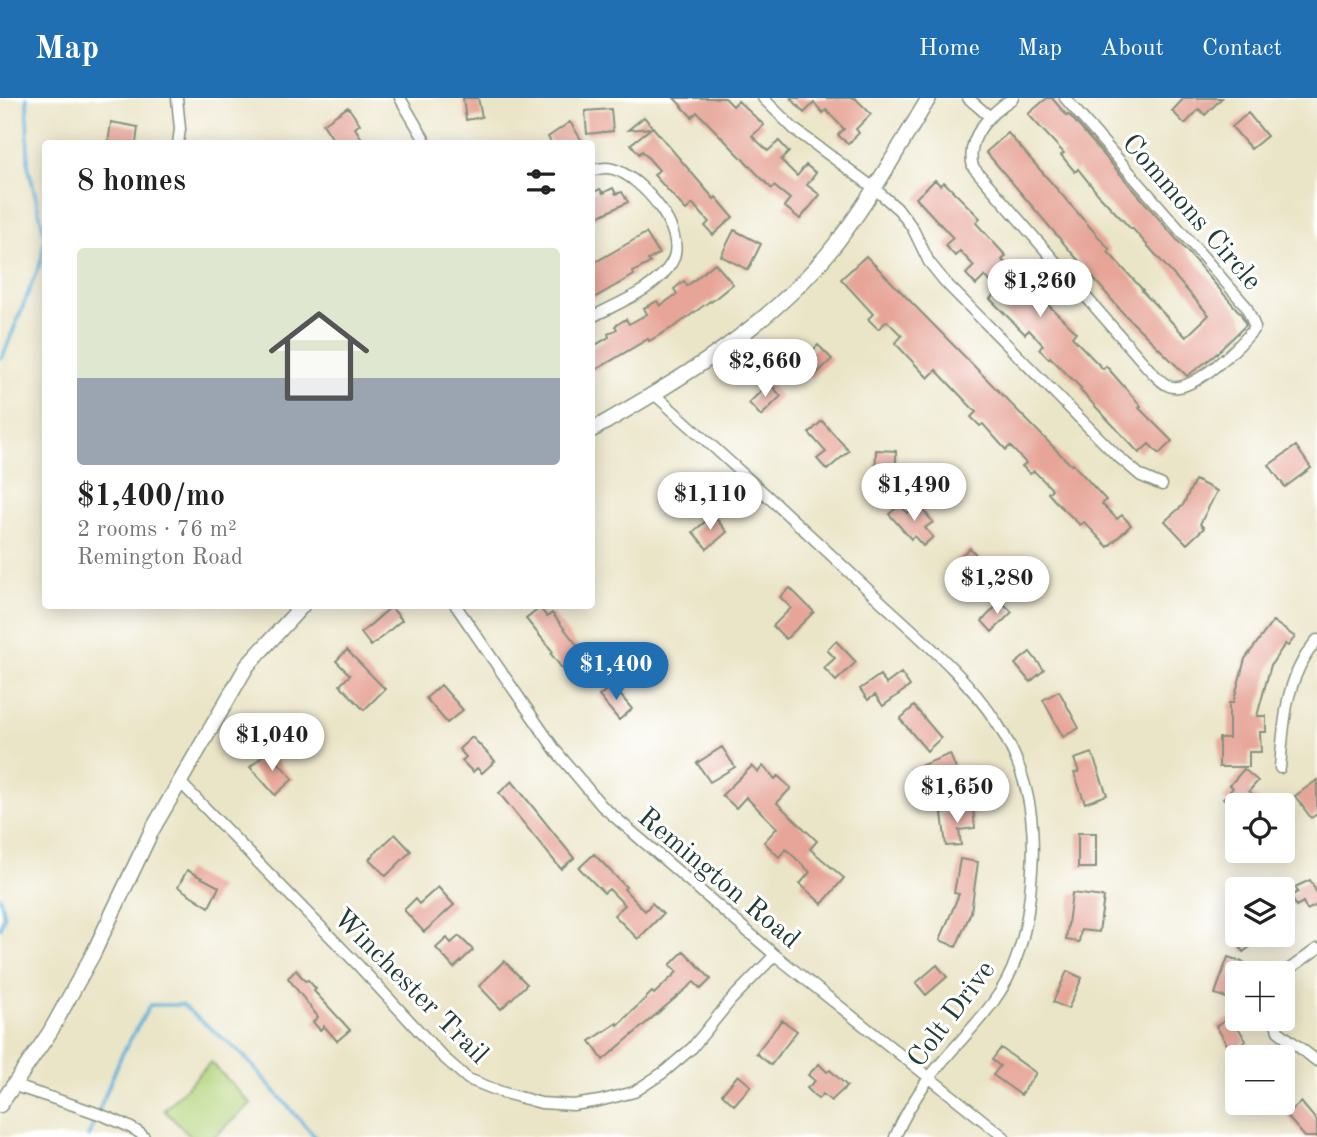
<!DOCTYPE html>
<meta charset="utf-8">
<style>
:root{--surface:#fff;--page:#f6f6f6;--text:#222;--muted:#767676;--accent:#1f6fb2}
body{margin:0;font-family:"Old Standard TT",serif;background:var(--page);color:var(--text);height:100vh;display:flex;flex-direction:column;font-size:26px;white-space:nowrap}
*{box-sizing:border-box;margin:0}
p{font-size:23px;color:var(--muted)}
.icon{flex:none;width:38px;height:38px;fill:none;stroke:currentColor;stroke-width:2;stroke-linecap:round;stroke-linejoin:round}
.map{position:relative;flex:1;overflow:hidden}
.details{position:absolute;left:42px;top:42px;width:553px;height:469px;display:flex;flex-direction:column;background:var(--surface);border-radius:7px;box-shadow:0 4px 18px #0003}
.details>*{flex:none}
.controls{position:absolute;left:1225px;top:695px;display:grid;gap:14px}
.controls a{display:grid;place-items:center;width:70px;height:70px;border-radius:7px;background:var(--surface);box-shadow:0 4px 18px #0003;font-size:35px}
.price{position:absolute;translate:-50% -60px;padding:0 16px;border-radius:24px;background:#fff;color:#222;font-size:23px;line-height:46px;filter:drop-shadow(0 2px 4px #0008)}
.price::after{content:'';position:absolute;left:50%;top:42px;width:21px;height:16px;margin-left:-10px;background:inherit;clip-path:polygon(0 0,100% 0,50% 100%)}
.price.current{background:var(--accent);color:#fff}
ul{padding:0;list-style:none}
li{display:grid;align-content:center;gap:14px;height:371px;padding:0 35px}
li span{display:grid;place-items:center;height:217px;border-radius:7px;color:#555}
li>.icon{margin-inline-start:auto}
span .icon{width:126px;height:126px;fill:#fffc;stroke-width:1}
li b{font-size:30px}
h2{display:flex;justify-content:space-between;align-items:center;height:84px;padding:0 35px;font-size:30px}
header{display:flex;align-items:center;gap:42px;box-sizing:border-box;height:98px;padding:0 35px;background:var(--accent);color:#fff}
header strong{font-size:33px}
nav{display:flex;gap:38px;margin-inline-start:auto;font-size:24px}
.map>svg:first-child{display:block}
.green{fill:#b3d47c;stroke:#698858;stroke-width:2}
.lines{fill:none;stroke-linecap:round;stroke-linejoin:round}
.stream{stroke:#5eb2da;stroke-width:3.5}
.building{fill:#e7a598}
.street-casing{stroke:#85917e;stroke-width:13}
.secondary-casing{stroke:#85917e;stroke-width:17}
.street{stroke:#fff;stroke-width:10}
.secondary{stroke:#fff;stroke-width:14}
.labels{text-anchor:middle;stroke-width:6;stroke-linejoin:round;paint-order:stroke}
.street-label{font-size:28px;fill:#1f3d34;stroke:#fff}
</style>
<header>
<strong>Map</strong>
<nav><a>Home</a><a>Map</a><a>About</a><a>Contact</a></nav>
</header>
<div class="map">
<svg width="1317" height="1039" viewBox="0 0 1317 1039">
<rect width="100%" height="100%" fill="#fff"/>
<filter id="ink" filterUnits="userSpaceOnUse"><feTurbulence type="fractalNoise" baseFrequency=".0143" numOctaves="2"/><feDisplacementMap in="SourceGraphic" scale="14" xChannelSelector="R" yChannelSelector="G"/><feConvolveMatrix kernelMatrix="1 2 1 2 8 2 1 2 1" color-interpolation-filters="sRGB"/></filter>
<filter id="wash" filterUnits="userSpaceOnUse"><feTurbulence type="fractalNoise" baseFrequency=".00686" numOctaves="4" result="noise"/><feDisplacementMap in="SourceGraphic" scale="28" xChannelSelector="R" yChannelSelector="G"/><feGaussianBlur stdDeviation="1.57" result="paint"/><feColorMatrix in="noise" values="0 0 0 0 0 0 0 0 0 0 0 0 0 0 0 0 0 1.4 0 .05"/><feComposite in="paint" operator="in"/></filter>
<g filter="url(#wash)">
<rect width="100%" height="100%" fill="#ebe5c8"/>
<path class="green" d="M211 964 251 1006 214 1039H191L164 1012Z"/>
<g class="lines">
<path class="stream" d="M0 260 3 258 41 163 45 138 28 67 27 0
M0 799 4 818 0 830
M88 1039 121 958 150 907H182L243 957 315 1039"/>
</g>
<g id="blocks">
<path class="building" d="M463 0H478L482 19 466 22Z
M674 0H725L733 8 738 3 764 27 752 38 768 53 779 43 789 54 781 62 797 78 806 67 816 75 807 87 820 97 800 121 784 108 790 101 774 88 772 91 697 14 692 19Z
M791 0H855L871 16 856 31 859 35 848 46 838 37 844 31 826 12 823 15 814 5 804 15Z
M1047 0H1052L1067 18 1068 16 1072 20 1241 216 1246 227 1214 258 1187 278 1123 215 986 54 1008 35 1110 152 1108 154 1143 192 1142 193 1186 239 1209 217 1132 130 1131 131 1098 96 1078 71 1075 74 1061 57 1064 55 1028 16Z
M1184 0H1222L1205 17 1199 11 1185 26 1172 13Z
M348 9 360 26 355 30 365 46H336L323 26Z
M611 11 613 33 587 36 585 13Z
M1248 15 1267 38 1251 51 1232 29Z
M644 19 714 101 716 99 733 119 713 137 705 128 709 124 693 106 686 112 654 77 659 72 642 53 639 56 631 46 651 30 628 32Z
M111 24 138 29 136 46H108Z
M570 24 584 46H552L548 39Z
M935 82 940 87 944 84 980 120 976 125 1006 158 1002 162 1076 234 1072 239 1103 271 1106 268 1141 308 1139 310 1172 343 1159 356 1149 346 1139 355 1080 292 1082 291 1050 259 1049 261 1039 251 1043 247 1029 232 1025 236 990 201 998 192 985 178 976 187 966 176 974 168 960 153 955 158 945 147 953 140 916 100Z
M613 90 616 96 622 94 628 104 592 122V95L600 91 603 95Z
M734 132 761 146 748 172 721 158Z
M646 135 659 156 648 162 650 165 633 174 634 177 592 201V166Z
M866 158 1071 367 1073 366 1083 377 1106 402 1102 406 1117 421 1122 417 1131 427 1108 449 1084 424 1080 427 1055 403 1048 395 1052 391 1034 373 1030 376 1022 368 1026 365 1010 348 1006 352 983 326 980 328 971 319 976 314 936 272 928 280 895 245 902 238 887 223 878 231 868 221 873 216 841 181Z
M715 165 733 186 711 204 710 203 677 227 649 243 648 241 592 274V249L609 239 608 236 617 231 615 228 626 221 629 226 647 216 644 210 657 203 660 208 677 196 674 191 684 183 687 188Z
M818 247 832 261 811 281 798 268Z
M769 285 781 298 761 318 749 305Z
M822 323 849 353 827 372 817 361 826 354 809 335Z
M1296 348 1311 370 1285 389 1269 367Z
M876 352 896 353V394L875 393Z
M1195 382 1217 393 1200 426 1204 430 1187 446 1165 423 1183 407Z
M918 406 933 424 925 430 933 439 923 448 914 438 911 441 889 416 900 407 907 415Z
M713 417 727 434 707 451 693 434Z
M970 450 984 466 967 480 953 464Z
M790 490 814 514 786 541 773 528 791 510 780 499Z
M1001 503 1012 514 992 534 982 523Z
M391 509 402 522 371 548 361 535Z
M540 510 547 519 552 515 595 570 575 587 551 556 553 554 526 521Z
M1273 523 1295 539 1288 548 1285 546 1271 567 1257 618H1266V634H1260L1261 654H1249V669H1219V640H1229V605H1233L1245 561Z
M836 543 856 564 836 583 824 570 835 560 827 552Z
M347 552 385 591 364 612 340 587 350 577 336 563Z
M1030 554 1044 572 1030 584 1015 566Z
M901 575 910 588 883 608 875 597 868 602 860 591 880 577 886 586Z
M441 587 463 612 447 625 426 600Z
M612 587 632 611 619 622 599 598Z
M1059 593 1079 630 1063 639 1043 602Z
M914 608 941 640 927 653 900 621Z
M472 639 495 663 482 675 477 670 473 674 462 663 466 659 459 651Z
M722 649 735 669 710 684 697 665Z
M268 653 293 681 275 697 250 669Z
M1092 655 1107 697 1085 705 1074 675 1079 674 1074 661Z
M950 656 964 691 930 705 922 686 917 688 910 672Z
M752 668 758 674 763 668 775 681 778 678 791 690 777 705 817 743 810 751 844 780 822 806 800 786 810 774 786 751 779 759 764 744 777 730 746 699 736 710 722 697Z
M1244 671 1258 683 1249 693 1265 707H1237V714L1223 700 1233 690 1230 687Z
M1317 682V716L1311 720 1295 698Z
M512 683 574 760 561 771 499 695Z
M1291 701 1294 721 1283 723V707Z
M973 711 975 730 959 732 961 747 946 748 942 715Z
M1078 735H1096V770H1078Z
M395 736 411 753 386 778 369 761Z
M594 756 626 789 624 791 645 813 652 805 663 816 638 841 614 817 625 807 609 791 604 795 579 770Z
M960 761 978 764 971 814 956 849 940 842 959 796 954 795Z
M187 772 219 789 209 809 178 789Z
M1310 782 1317 795V807L1307 812 1303 804 1296 808 1291 798 1298 794 1295 789Z
M438 789 454 807 424 834 404 812 415 801 419 806Z
M1072 795 1104 799 1099 834 1081 832 1079 844 1066 842Z
M1241 836H1268L1243 854 1235 841Z
M459 838 473 852 454 870 436 850 447 840 451 845Z
M684 853 711 881 701 891 694 884 603 962 590 943 617 925 618 927 652 894 654 896 677 874 670 867Z
M1228 859 1245 865 1242 875H1237V888L1232 902 1215 896Z
M504 863 527 886 501 911 479 888Z
M937 867 947 879 926 897 916 885Z
M296 872 305 883 308 882 316 891 314 893 350 932 337 943 324 928 320 932 313 924 318 919 288 880Z
M1067 873 1082 880 1068 911 1053 904Z
M1232 919 1246 943 1231 953 1216 928Z
M782 922 797 933 771 967 756 955Z
M1001 950 1036 975 1021 997 993 977 1000 968 992 962Z
M819 966 827 974 830 972 847 988 831 1003 823 996 818 1001 807 990 815 983 808 977Z
M738 977 751 988 734 1007 722 996Z
M1301 1004 1317 1023V1039H1305L1286 1017Z"/>
</g>
</g>
<g filter="url(#ink)">
<use href="#blocks" fill-opacity="0" stroke="#85917e" stroke-width="2"/>
<g class="lines">
<defs>
<path id="street" d="M177 0 180 31 178 46
M400 0 427 46
M763 0 794 31 874 90 899 112 912 129 929 164 946 185 1115 356 1141 378 1162 387
M968 0 990 19
M1013 0C990 15 965 40 973 69L1148 270C1154 276 1161 285 1169 288 1190 298 1243 246 1255 229L1246 208 1065 0
M592 73C599 70 605 69 613 71 641 78 689 134 672 164 657 191 618 205 592 219
M654 296C724 358 793 421 861 485 953 572 1043 631 1032 772 1030 802 1027 832 1016 861 1000 909 959 940 929 980 916 998 904 1018 895 1039
M456 508 556 653 602 708 775 857 1004 1039
M1280 670C1284 622 1285 580 1317 542
M180 684 358 867 442 958 468 981 501 994 541 1005 573 1007 599 1003 634 994 664 974 692 950 731 902 775 857
M1283 884 1288 872 1317 851
M1275 920 1278 933 1317 963
M15 988C41 997 129 1022 144 1039"/>
<path id="secondary" d="M592 332C678 282 766 232 830 153 868 106 897 52 929 0
M0 1007 50 934 93 856 152 732 247 568 302 508"/>
</defs>
<use href="#street" class="street-casing"/>
<use href="#secondary" class="secondary-casing"/>
<use href="#street" class="street"/>
<use href="#secondary" class="secondary"/>
</g>
</g>
<g class="labels">
<g class="street-label">
<text transform="translate(1193 113) rotate(49)" y="10">Commons Circle</text>
<text transform="translate(720 779) rotate(40)" y="10">Remington Road</text>
<text transform="translate(412 887) rotate(45)" y="10">Winchester Trail</text>
<text transform="translate(950 915) rotate(-53)" y="10">Colt Drive</text>
</g>
</g>
</svg>
<div class="controls">
<a><svg class="icon" aria-label="locate" viewBox="0 0 24 24"><circle cx="12" cy="12" r="6"/><path d="M12 2v4M12 18v4M2 12h4M18 12h4"/></svg></a>
<a><svg class="icon" aria-label="layers" viewBox="0 0 24 24"><path d="M12 4l9 5-9 5-9-5zM3 14l9 5 9-5"/></svg></a>
<a>+</a>
<a>−</a>
</div>
<b class="price" style="left:1040px;top:221px">$1,260</b>
<b class="price" style="left:765px;top:301px">$2,660</b>
<b class="price" style="left:914px;top:425px">$1,490</b>
<b class="price" style="left:710px;top:434px">$1,110</b>
<b class="price" style="left:997px;top:518px">$1,280</b>
<b class="price current" style="left:616px;top:604px">$1,400</b>
<b class="price" style="left:272px;top:675px">$1,040</b>
<b class="price" style="left:957px;top:727px">$1,650</b>
<section class="details">
<h2>8 homes<svg class="icon" aria-label="filters" viewBox="0 0 24 24"><path d="M4 7h16M4 17h16"/><circle cx="9" cy="7" r="2"/><circle cx="15" cy="17" r="2"/></svg></h2>
<ul>
<li><span style="background:linear-gradient(#dfe7d0 60%,#9aa5b1 0)"><svg class="icon" aria-label="home" viewBox="0 0 24 24"><path d="M3 11l9-7 9 7M6 9v11h12V9"/></svg></span><div><b>$1,400/mo</b><p>2 rooms · 76 m²</p><p>Remington Road</p></div></li>
</ul>
</section>
</div>
